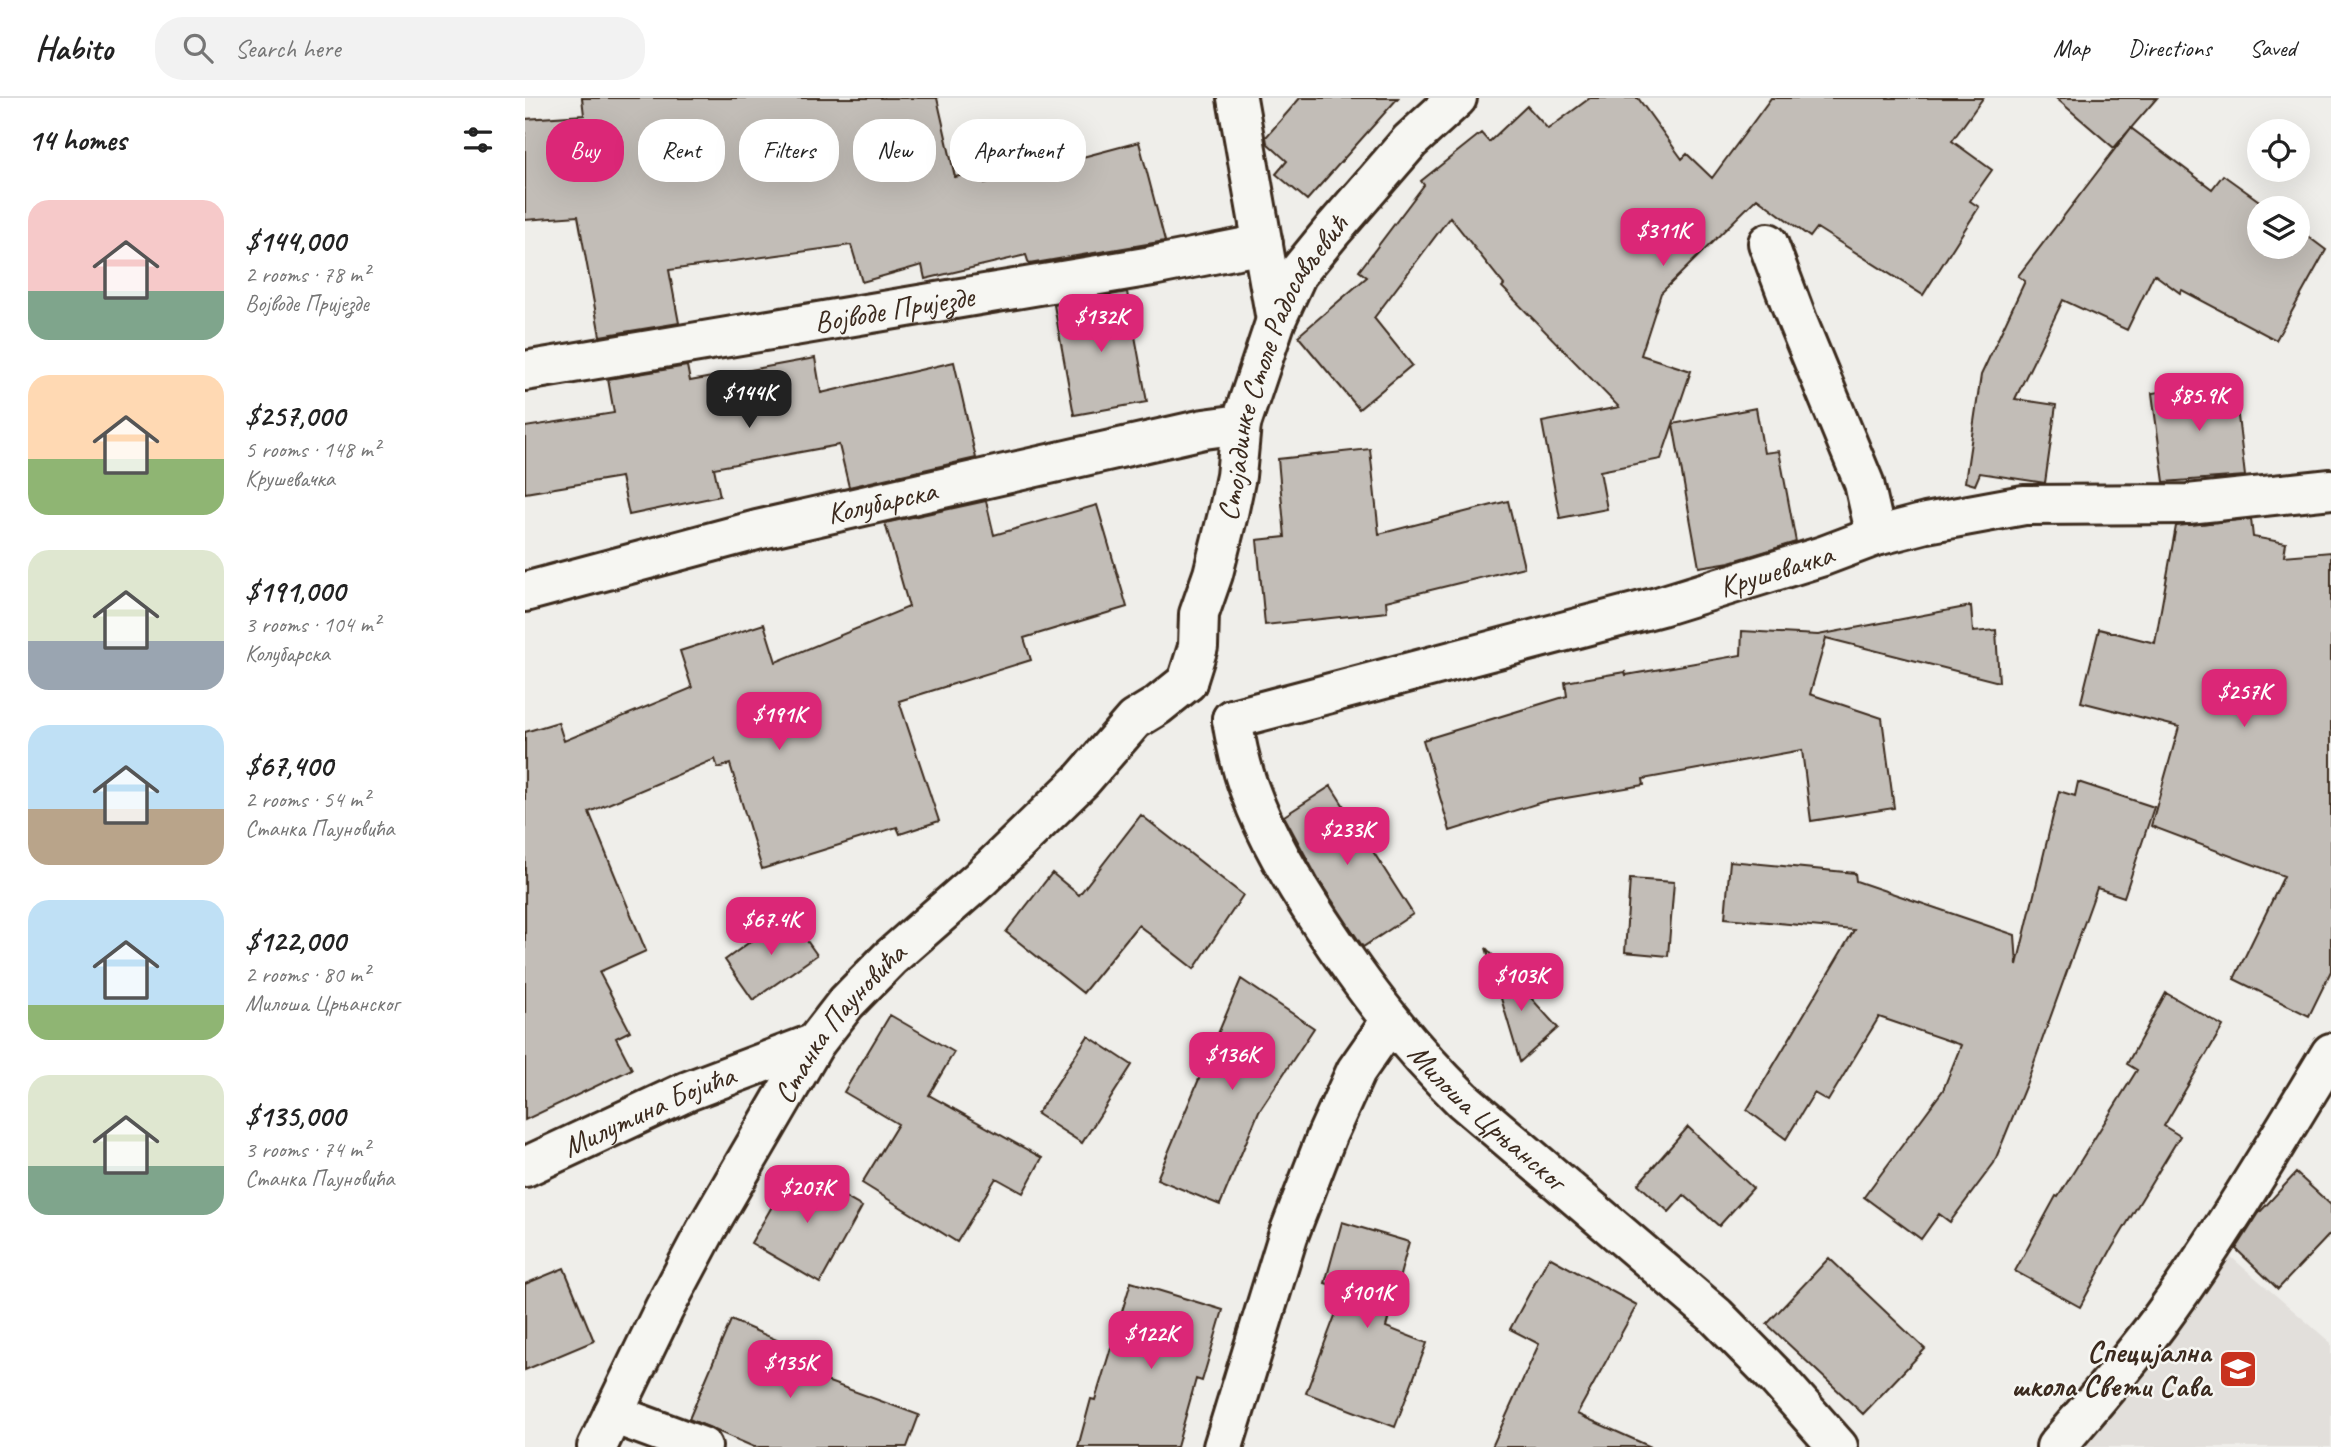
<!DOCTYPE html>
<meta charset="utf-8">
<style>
:root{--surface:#fff;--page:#f2f2f2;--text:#222;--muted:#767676;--line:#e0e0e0;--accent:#db2777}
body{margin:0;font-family:Caveat,sans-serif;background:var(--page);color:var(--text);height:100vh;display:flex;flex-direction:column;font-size:26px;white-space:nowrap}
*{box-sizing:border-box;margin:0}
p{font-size:23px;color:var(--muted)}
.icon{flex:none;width:38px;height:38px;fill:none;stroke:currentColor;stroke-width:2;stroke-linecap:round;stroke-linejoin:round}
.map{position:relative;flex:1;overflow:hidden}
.panel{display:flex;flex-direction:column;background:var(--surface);width:525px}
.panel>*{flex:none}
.hud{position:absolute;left:21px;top:21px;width:665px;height:63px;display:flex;gap:14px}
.controls{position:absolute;left:1722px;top:21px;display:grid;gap:14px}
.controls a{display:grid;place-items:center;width:63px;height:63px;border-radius:50%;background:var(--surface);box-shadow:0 7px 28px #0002;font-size:35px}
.price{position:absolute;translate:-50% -60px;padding:0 16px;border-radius:14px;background:var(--accent);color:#fff;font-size:23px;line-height:46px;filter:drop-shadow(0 2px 4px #0008)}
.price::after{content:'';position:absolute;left:50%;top:42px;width:21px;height:16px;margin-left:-10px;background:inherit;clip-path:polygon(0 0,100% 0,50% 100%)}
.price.current{background:#222;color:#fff}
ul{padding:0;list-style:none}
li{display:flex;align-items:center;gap:21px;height:175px;padding:0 28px}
li span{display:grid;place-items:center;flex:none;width:196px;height:140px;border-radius:21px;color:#555}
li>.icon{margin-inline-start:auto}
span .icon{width:84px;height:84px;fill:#fffc;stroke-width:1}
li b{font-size:30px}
h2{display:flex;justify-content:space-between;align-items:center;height:84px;padding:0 28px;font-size:30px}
.pill{padding:0 24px;border-radius:28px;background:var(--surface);box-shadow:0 7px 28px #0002;font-size:24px;line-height:63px}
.pill.current{background:var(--accent);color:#fff}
header{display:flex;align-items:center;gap:42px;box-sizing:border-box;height:98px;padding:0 35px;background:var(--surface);border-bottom:2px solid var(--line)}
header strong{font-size:33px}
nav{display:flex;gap:38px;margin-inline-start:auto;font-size:24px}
.search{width:490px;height:63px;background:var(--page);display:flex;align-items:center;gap:18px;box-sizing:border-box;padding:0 24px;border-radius:28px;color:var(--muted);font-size:26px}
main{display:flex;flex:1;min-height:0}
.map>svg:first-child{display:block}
.built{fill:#e2dfdb}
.building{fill:#c2bdb7;stroke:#3b2a1e;stroke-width:2}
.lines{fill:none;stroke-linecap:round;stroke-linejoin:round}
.minor-casing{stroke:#3b2a1e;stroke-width:44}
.minor{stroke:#f6f6f2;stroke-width:38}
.labels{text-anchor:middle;stroke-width:5;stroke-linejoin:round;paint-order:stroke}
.street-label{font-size:30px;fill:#3b2a1e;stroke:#f6f6f2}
.poi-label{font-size:30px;font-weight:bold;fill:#3b2a1e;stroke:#f6f6f2;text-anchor:end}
</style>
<header>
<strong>Habito</strong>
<div class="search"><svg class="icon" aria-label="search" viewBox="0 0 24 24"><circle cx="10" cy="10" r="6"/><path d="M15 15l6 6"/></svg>Search here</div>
<nav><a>Map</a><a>Directions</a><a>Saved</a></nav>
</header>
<main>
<section class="panel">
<h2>14 homes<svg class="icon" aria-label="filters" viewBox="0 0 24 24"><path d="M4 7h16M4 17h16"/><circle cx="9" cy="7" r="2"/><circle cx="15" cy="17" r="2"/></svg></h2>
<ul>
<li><span style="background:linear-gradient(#f6c9c9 65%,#7fa58c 0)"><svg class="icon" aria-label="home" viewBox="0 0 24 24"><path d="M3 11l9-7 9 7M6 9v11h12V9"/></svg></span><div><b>$144,000</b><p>2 rooms · 78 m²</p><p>Војводе Пријезде</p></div></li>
<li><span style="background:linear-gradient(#ffd9b3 60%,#8fb573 0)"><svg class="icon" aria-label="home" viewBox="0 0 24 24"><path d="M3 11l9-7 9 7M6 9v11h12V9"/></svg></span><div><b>$257,000</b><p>5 rooms · 148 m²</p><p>Крушевачка</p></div></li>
<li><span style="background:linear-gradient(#dfe7d0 65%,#9aa5b1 0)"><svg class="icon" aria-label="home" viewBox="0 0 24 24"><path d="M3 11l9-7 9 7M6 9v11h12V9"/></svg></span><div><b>$191,000</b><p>3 rooms · 104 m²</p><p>Колубарска</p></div></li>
<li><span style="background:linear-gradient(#bfe0f5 60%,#b9a48a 0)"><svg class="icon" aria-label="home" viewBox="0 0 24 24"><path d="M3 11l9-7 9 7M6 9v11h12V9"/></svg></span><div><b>$67,400</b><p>2 rooms · 54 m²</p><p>Станка Пауновића</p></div></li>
<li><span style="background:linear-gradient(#bfe0f5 75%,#8fb573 0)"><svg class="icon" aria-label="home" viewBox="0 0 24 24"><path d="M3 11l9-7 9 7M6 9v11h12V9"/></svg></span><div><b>$122,000</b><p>2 rooms · 80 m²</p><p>Милоша Црњанског</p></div></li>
<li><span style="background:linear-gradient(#dfe7d0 65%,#7fa58c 0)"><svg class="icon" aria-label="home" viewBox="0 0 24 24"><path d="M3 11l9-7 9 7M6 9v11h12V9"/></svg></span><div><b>$135,000</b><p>3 rooms · 74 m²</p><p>Станка Пауновића</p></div></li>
</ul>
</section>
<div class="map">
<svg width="1806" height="1349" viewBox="0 0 1806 1349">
<rect width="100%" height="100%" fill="#efeeea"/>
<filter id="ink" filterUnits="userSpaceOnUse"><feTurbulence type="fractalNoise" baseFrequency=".0143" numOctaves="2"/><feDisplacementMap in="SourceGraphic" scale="14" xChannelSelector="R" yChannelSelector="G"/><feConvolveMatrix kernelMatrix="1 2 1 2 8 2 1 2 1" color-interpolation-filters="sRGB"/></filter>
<g filter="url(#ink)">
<path class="built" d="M1705 1158 1806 1245V1349H1558L1601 1297Z"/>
<path class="building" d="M57 0H412L430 79 457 73 460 85 614 44 640 143 504 166 501 157 400 181 397 167 337 184 326 147 144 172 154 225 75 238 53 118 0 122V21L59 17Z
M775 0H873L782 102 751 76 762 63 742 45 741 39Z
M1065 0H1113L1157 61 1162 56 1187 80 1246 0H1458L1427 43 1467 72 1445 103 1454 109 1398 197 1292 130 1285 139 1232 100 1136 195 1116 257 1166 273 1148 326 1231 310 1239 355 1254 353 1271 444 1205 464 1174 469 1148 326 1136 361 1075 373 1082 411 1035 420 1017 324 1094 309 977 189 979 187 925 119 849 220 887 267 834 311 773 238 842 179 834 173 899 87 896 83 956 35 964 44 1002 8 1023 31Z
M1531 0H1632L1606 30 1687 91 1698 77 1744 110H1734V149H1773V131L1801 152 1751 242 1657 192 1655 195 1629 176 1602 232 1538 202 1490 301 1531 307 1520 385 1455 375 1450 387 1440 384 1456 277 1500 183 1493 178 1606 30 1589 50Z
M602 194 622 304 549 317 529 207Z
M290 260 296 295 429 264 451 360 324 389 314 347 189 370 195 398 104 417 96 379 0 395V329L89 315 83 281 162 268 165 283Z
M1709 284 1720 378 1639 384 1627 295Z
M845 351 854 436 983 403 999 469 861 503 862 514 740 527 732 442 760 439 753 361Z
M461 403 469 437 572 407 602 509 499 540 506 562 374 603 414 723 375 736 372 729 237 771 205 666 193 670 190 661 64 714 121 853 74 874 105 933 91 940 107 971 0 1022V634L33 624 39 643 167 590 155 553 239 526 251 564 384 509 360 425Z
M1726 421 1728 439 1761 445 1759 458 1806 454V873L1784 918 1709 881 1759 778 1626 728 1654 629 1556 604 1574 531 1630 545 1651 428Z
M1446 508 1448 534 1471 532 1474 584 1301 540 1285 596 1357 620 1369 710 1286 723 1277 652 1118 681 1119 687 1017 704 925 733 898 642 1042 598 1040 584 1100 574 1101 577 1216 557 1217 533 1293 537Z
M1553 684 1629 709 1599 799 1572 790 1502 984 1469 1065 1425 1124 1414 1116 1396 1141 1339 1099 1418 992 1436 947 1354 919 1303 1003 1289 995 1261 1041 1222 1012 1329 832 1200 820 1205 763 1330 775 1331 783 1490 837 1492 867 1534 693 1550 698Z
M806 688 888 816 838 849 793 781 759 718Z
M616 717 718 797 669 871 613 827 558 895 481 834 527 775 554 797Z
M1105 781 1149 784 1143 858 1100 854Z
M263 816 292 857 228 902 200 862Z
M961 850 1033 930 995 964Z
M716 881 789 930 734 1013 695 1107 632 1081Z
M1641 895 1698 928 1639 1028 1655 1038 1587 1150 1555 1209 1490 1173 1531 1098 1533 1099 1612 972 1602 966Z
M365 917 429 954 404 997 517 1060 498 1095 471 1080 432 1144 337 1085 373 1026 319 994Z
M563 938 607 967 557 1045 512 1016Z
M1163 1029 1228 1090 1194 1128 1159 1097 1144 1114 1113 1086Z
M269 1070 337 1109 295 1185 226 1145Z
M1771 1075 1806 1107V1135L1753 1191 1711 1151 1734 1115Z
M817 1124 884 1144 861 1229 902 1245 870 1329 781 1295 820 1191 800 1185Z
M1024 1159 1112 1207 1052 1316 1126 1349H967L1014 1246 985 1231Z
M1304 1160 1400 1251 1338 1316 1242 1226Z
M39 1170 69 1243 0 1272V1186Z
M606 1184 698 1212 677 1283 671 1281 652 1349H553L566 1301 570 1302Z
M206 1222 300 1263 293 1280 394 1317 382 1349H229L164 1321Z"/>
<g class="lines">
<defs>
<g id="minor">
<path d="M712 0 751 222"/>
<path d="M1243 145 1273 225 1339 385 1351 438"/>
<path id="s1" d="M0 273 627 168 738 146"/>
<path id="s2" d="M0 494 232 432 679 331 716 326"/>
<path id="s3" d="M662 584 673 549 674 516 688 476 703 416 711 378 716 326 751 222 772 176 807 133 885 43 932 0"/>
<path id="s4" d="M707 621 1136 508 1298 458 1351 438 1401 425 1499 407 1663 406 1806 391"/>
<path id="s5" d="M707 621C711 646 716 670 725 693 742 740 768 783 795 824 840 892 880 945 938 1002L1191 1218 1252 1280 1313 1349"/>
<path id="s6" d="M0 1069 163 993 290 945"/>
<path d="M88 1316 177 1349"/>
<path id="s7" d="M72 1349 139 1211 181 1132 290 945 321 905 365 860 455 781 556 683 609 622 632 608 662 584"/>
<path d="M698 1349 763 1138 802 1037 831 973 865 924"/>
<path d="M1531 1349C1565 1309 1601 1268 1633 1225 1696 1139 1750 1047 1806 955"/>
</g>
</defs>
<use href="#minor" class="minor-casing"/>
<use href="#minor" class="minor"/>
</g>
</g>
<defs>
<symbol id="school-square" viewBox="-11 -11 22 22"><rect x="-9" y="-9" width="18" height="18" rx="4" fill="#c8321e" stroke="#f6f6f2"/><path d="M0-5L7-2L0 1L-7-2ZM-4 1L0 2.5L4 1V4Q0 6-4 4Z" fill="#fff"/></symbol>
</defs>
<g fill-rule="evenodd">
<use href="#school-square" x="1691" y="1249" width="44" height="44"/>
</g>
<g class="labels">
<g class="street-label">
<text dy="10" stroke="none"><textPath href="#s1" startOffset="374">Војводе Пријезде</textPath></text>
<text dy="10" stroke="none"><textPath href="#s3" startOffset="332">Стојадинке Столе Радосављевић</textPath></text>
<text dy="10" stroke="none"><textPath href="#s2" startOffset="368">Колубарска</textPath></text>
<text dy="10" stroke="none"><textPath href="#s4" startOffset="564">Крушевачка</textPath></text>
<text dy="10" stroke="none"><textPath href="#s7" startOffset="490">Станка Пауновића</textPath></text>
<text dy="10" stroke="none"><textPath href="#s6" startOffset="136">Милутина Бојића</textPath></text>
<text dy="10" stroke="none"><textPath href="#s5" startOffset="481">Милоша Црњанског</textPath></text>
</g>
<g class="poi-label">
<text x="1686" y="1264">Специјална<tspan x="1686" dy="34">школа Свети Сава</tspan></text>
</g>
</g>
</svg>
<div class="controls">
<a><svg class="icon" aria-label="locate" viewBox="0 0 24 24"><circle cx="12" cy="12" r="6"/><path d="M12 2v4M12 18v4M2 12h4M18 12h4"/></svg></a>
<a><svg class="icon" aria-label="layers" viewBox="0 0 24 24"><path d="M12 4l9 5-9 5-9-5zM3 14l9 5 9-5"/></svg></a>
</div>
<b class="price" style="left:1138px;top:170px">$311K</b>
<b class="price" style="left:576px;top:256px">$132K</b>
<b class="price current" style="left:224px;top:332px">$144K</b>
<b class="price" style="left:1674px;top:335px">$85.9K</b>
<b class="price" style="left:1719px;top:631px">$257K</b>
<b class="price" style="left:254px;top:654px">$191K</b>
<b class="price" style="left:822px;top:769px">$233K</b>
<b class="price" style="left:246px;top:859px">$67.4K</b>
<b class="price" style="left:996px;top:915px">$103K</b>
<b class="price" style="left:707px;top:994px">$136K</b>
<b class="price" style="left:282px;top:1127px">$207K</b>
<b class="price" style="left:842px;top:1232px">$101K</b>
<b class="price" style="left:626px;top:1273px">$122K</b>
<b class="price" style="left:265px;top:1302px">$135K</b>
<div class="hud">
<a class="pill current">Buy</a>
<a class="pill">Rent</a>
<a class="pill">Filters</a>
<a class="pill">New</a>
<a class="pill">Apartment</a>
</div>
</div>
</main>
